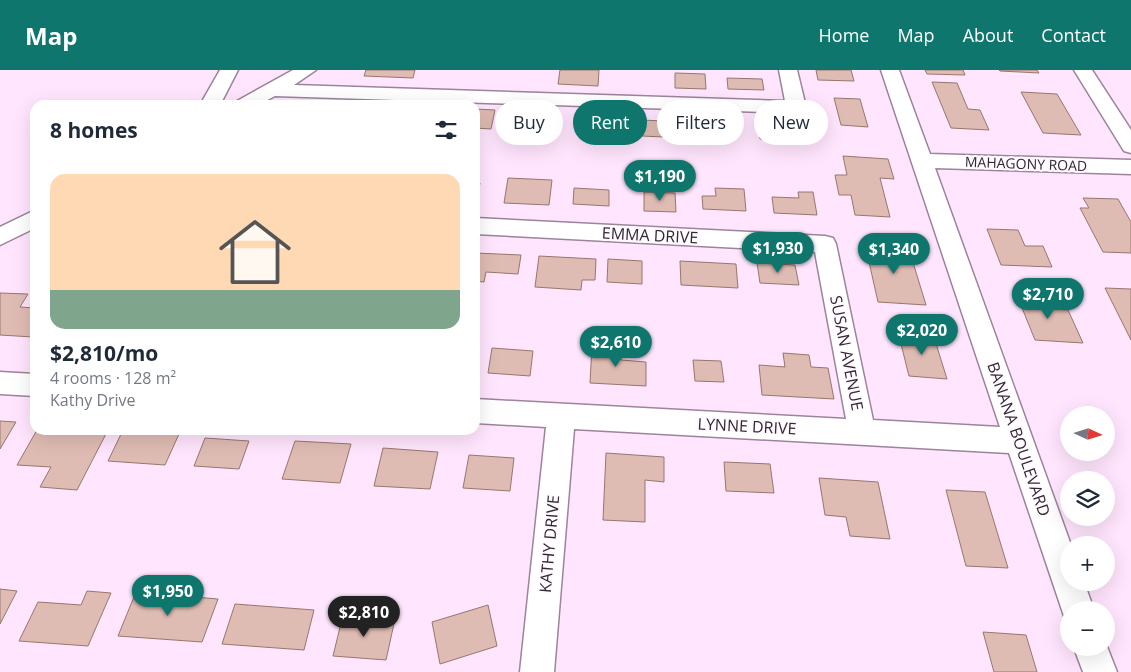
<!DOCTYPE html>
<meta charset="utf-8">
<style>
:root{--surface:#fff;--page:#f6f6f7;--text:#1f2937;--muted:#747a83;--accent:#0f766e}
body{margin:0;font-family:"Open Sans",sans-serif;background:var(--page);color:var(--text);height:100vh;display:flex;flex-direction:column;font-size:19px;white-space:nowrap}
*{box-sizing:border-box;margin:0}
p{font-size:16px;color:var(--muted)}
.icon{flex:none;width:28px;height:28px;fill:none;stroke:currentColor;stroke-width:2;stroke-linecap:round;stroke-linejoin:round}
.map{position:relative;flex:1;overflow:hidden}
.panel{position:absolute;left:30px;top:30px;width:450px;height:335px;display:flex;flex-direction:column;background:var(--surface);border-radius:15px;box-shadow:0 5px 20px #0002}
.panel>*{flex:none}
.hud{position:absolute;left:495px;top:30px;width:475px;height:45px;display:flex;gap:10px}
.needle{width:32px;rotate:94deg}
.fabs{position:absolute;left:1060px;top:336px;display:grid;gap:10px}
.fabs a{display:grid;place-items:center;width:55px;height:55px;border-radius:50%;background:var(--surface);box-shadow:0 5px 20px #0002;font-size:25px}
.price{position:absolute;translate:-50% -42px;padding:0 11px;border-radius:18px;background:var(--accent);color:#fff;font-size:16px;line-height:32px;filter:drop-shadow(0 1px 2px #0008)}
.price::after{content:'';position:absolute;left:50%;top:30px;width:15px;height:11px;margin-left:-8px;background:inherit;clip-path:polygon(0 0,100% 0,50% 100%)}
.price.active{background:#222;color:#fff}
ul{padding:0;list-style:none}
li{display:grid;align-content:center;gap:10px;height:265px;padding:0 20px}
li span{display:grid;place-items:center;height:155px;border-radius:15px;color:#555}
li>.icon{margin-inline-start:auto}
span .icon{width:90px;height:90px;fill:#fffc;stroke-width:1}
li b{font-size:21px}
h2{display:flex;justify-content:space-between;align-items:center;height:60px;padding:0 20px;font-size:21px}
.pill{padding:0 18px;border-radius:22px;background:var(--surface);box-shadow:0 5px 20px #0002;font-size:18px;line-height:45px}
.pill.active{background:var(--accent);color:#fff}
header{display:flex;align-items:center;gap:30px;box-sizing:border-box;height:70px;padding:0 25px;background:var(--accent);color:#fff}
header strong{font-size:24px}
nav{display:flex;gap:28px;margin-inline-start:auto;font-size:18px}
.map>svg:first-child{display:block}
.building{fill:#dfbcb3;stroke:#97766e}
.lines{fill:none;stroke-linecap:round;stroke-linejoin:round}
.minor-casing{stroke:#9c849b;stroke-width:3}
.minor{fill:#fff;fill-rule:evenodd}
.labels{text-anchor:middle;stroke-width:4;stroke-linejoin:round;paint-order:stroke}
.far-street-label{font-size:14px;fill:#312831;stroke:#fffaff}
.street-label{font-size:16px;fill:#312831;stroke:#fffaff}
</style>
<header>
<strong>Map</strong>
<nav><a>Home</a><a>Map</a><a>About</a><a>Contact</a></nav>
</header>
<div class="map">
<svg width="1131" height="602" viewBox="0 0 1131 602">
<rect width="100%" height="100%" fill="#ffe5fd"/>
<path class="building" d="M366 0H415L413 8 364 6Z
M560 0H599L598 16 558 14Z
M816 0H851L854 11 818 10Z
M925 0H963L965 5 927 4Z
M999 0H1037L1039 3 1000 1Z
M675 3 705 4 706 19 675 18Z
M727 8 762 9 764 20 728 19Z
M932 12 957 13 968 39 980 40 989 60 951 58Z
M1021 22 1057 24 1081 65 1043 63Z
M834 28 860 29 868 57 841 55Z
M475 39 495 40 491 59 475 58Z
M535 43 559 44 557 62 532 61Z
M584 43 616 45 615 63 582 61Z
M642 50 684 52 685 68 642 66Z
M698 52 735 54 737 68 699 67Z
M758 55 797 56 800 71 760 69Z
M843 86 888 89 894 109 880 108 890 147 855 145 851 125H839L835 105H847Z
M508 108 552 110 549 135 504 133Z
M475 113H480L476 133 475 132Z
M574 118 609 120V136L573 134Z
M715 118 744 119 746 141 703 139 702 126H716Z
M644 122 675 123 676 142 644 141Z
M798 122H813L817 145 774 143 772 127 799 128Z
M1083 128 1118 129 1131 152V183L1103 182 1080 138H1089Z
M987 159 1018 160 1025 176H1043L1052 197 1001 195Z
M865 174 908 176 926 235 878 232Z
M475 183 521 185 518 204 486 202 484 212 475 211Z
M539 186 596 189 595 210H582L581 220 535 217Z
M608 189 642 191V214L607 212Z
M680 191 736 194 738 218 681 215Z
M757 193 795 195 799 215 760 213Z
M1105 218 1131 219V270Z
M0 223 28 224 20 237 35 238 33 267 0 265Z
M1016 223 1046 225 1052 239 1068 240 1083 273 1035 270Z
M898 262 933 264 947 309 909 306Z
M592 275 622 277 621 290 646 292V316L590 313Z
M492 278 533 281 530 306 488 303Z
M783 283 809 285 811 297 828 298 834 329 762 325 759 295 785 297Z
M693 290 721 291 724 312 695 311Z
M0 351 16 352 0 379Z
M37 360H108L77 420 40 417 51 397 17 395Z
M123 360 179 364 165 395 108 391Z
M205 368 249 371 239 399 194 396Z
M295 371 351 374 340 413 282 409Z
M383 378 438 382 430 419 374 416Z
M606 383 664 387V412L645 410V452L603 450Z
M469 385 514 388 510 421 463 418Z
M724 392 770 394 774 423 726 421Z
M819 408 878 412 890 469 850 466 846 447 825 445Z
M946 420 985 422 1008 498 966 496Z
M0 519 17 521 0 554Z
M87 521 111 523 88 576 19 571 38 532 81 535Z
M136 522 218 529 202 572 118 566Z
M235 534 314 540 304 580 222 574Z
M488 535 497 576 440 594 432 552Z
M343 545 395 549 386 590 333 586Z
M983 562 1026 565 1037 602H994Z"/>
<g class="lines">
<defs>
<path id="minor" d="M220 0H238L220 35H200Z
M293 0H316L294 15 785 31 779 0H797L806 37 803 41 796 43 275 26 258 35H234L237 31Z
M881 0H899L930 84 1131 90V104L935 98 1071 475H1069V512H1084L1094 540H1069V552H1066L1009 383 574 359 554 602H520L546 357 475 353V329L846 349 815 182 475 164V148L825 166 833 168 836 174 873 350 1000 357Z
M1074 0H1092L1131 60V83L1124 81Z
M35 140V158L0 175V157Z
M0 302 35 304V326L0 324Z
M1106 574 1117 602H1083L1074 578H1106Z"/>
</defs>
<use href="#minor" class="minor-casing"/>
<use href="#minor" class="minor"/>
</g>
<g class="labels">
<g class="far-street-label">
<text transform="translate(1026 94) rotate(2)" y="5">MAHAGONY ROAD</text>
</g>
<g class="street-label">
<text transform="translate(650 165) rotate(3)" y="6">EMMA DRIVE</text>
<text transform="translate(847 283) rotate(79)" y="6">SUSAN AVENUE</text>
<text transform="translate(747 356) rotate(3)" y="6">LYNNE DRIVE</text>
<text transform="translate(1019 369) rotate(71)" y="6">BANANA BOULEVARD</text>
<text transform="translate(549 474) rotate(-85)" y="6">KATHY DRIVE</text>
</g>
</g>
</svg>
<div class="fabs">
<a><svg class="needle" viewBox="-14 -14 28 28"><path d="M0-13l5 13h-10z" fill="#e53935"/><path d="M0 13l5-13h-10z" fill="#747a83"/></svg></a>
<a><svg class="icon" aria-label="layers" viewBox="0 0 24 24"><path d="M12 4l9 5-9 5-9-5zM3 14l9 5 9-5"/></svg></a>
<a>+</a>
<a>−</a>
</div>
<b class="price" style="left:660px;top:132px">$1,190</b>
<b class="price" style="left:778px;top:204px">$1,930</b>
<b class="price" style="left:894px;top:205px">$1,340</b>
<b class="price" style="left:1048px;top:250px">$2,710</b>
<b class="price" style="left:922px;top:286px">$2,020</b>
<b class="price" style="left:616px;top:298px">$2,610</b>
<b class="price" style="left:168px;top:547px">$1,950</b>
<b class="price active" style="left:364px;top:568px">$2,810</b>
<div class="hud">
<a class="pill">Buy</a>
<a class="pill active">Rent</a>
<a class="pill">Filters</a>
<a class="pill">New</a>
</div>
<section class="panel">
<h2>8 homes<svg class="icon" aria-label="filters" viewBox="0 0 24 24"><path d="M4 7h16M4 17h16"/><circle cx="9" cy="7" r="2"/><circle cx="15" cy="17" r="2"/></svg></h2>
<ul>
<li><span style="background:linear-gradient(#ffd9b3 75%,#7fa58c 0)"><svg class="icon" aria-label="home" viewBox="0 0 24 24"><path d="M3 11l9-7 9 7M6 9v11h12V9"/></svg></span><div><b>$2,810/mo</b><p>4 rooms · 128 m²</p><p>Kathy Drive</p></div></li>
</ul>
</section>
</div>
